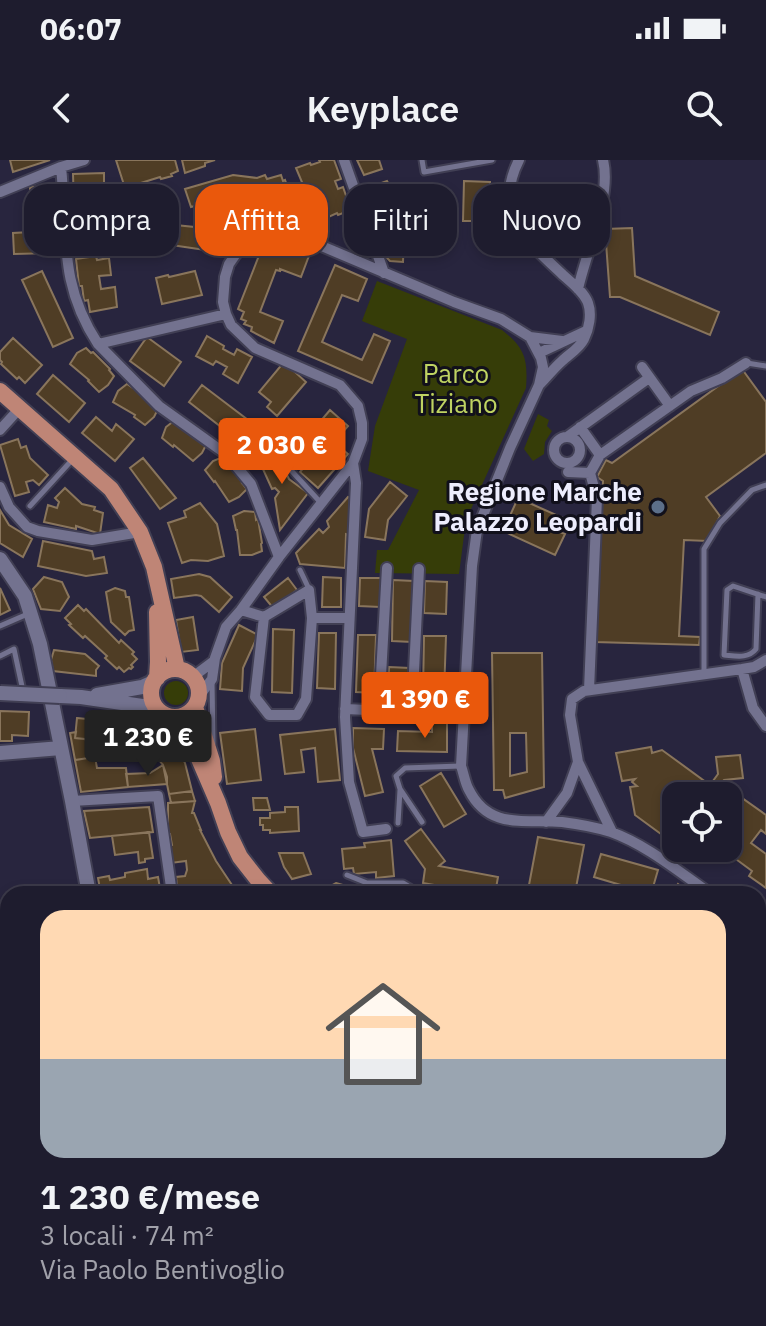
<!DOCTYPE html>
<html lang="it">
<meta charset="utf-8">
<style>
:root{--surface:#1e1c2e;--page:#262536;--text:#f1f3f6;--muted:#a1a1aa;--line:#3c3a4a;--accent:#ea580c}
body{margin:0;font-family:"IBM Plex Sans",sans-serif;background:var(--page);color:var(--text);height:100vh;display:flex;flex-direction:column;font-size:30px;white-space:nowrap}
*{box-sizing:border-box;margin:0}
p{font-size:26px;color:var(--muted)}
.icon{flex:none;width:44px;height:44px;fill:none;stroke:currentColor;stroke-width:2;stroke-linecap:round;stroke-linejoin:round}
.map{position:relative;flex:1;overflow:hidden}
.drawer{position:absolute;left:0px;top:726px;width:766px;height:440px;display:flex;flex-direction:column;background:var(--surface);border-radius:24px 24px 0 0;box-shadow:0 4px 12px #0003,0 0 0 2px var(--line)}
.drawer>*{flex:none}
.top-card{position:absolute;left:24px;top:24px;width:718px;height:72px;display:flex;gap:16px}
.tools{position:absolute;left:662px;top:622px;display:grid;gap:16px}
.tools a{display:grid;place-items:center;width:80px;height:80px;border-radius:16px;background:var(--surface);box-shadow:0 4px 12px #0003,0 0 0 2px var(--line);font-size:40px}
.price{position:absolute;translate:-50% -68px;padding:0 18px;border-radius:8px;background:var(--accent);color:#fff;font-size:26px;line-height:52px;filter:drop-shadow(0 2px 4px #0008)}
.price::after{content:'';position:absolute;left:50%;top:48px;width:24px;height:18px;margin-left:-12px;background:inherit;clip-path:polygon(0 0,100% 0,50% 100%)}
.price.selected{background:#222;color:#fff}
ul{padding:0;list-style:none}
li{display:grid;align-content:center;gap:16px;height:424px;padding:0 40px}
li span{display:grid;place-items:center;height:248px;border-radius:24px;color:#555}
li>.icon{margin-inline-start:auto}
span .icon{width:144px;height:144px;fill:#fffc;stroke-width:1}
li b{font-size:34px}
.pill{padding:0 28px;border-radius:24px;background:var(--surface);box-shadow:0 4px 12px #0003,0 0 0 2px var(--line);font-size:28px;line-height:72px}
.pill.selected{background:var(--accent);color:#fff}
.status{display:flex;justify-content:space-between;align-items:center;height:56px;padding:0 40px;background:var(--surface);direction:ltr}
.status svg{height:22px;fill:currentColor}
header{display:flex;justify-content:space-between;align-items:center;height:104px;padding:0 40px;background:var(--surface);font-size:36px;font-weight:600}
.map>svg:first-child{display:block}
.green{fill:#363d08}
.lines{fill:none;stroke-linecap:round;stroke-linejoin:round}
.stream{stroke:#08171b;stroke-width:4}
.building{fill:#4f3d25;stroke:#89755c;stroke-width:2;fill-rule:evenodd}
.lane-casing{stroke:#413f54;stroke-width:9}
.street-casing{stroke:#413f54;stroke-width:14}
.secondary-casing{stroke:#413f54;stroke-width:18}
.primary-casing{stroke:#413f54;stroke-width:20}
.highway-casing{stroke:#413f54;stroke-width:22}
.lane{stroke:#73728f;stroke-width:5}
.street{stroke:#73728f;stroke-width:10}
.secondary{stroke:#73728f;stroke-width:14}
.primary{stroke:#bf8576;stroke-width:16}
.highway{stroke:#f19265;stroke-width:18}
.rail-casing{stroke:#aaa9bc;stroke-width:7}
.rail{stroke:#11101b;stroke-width:4;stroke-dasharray:12;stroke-linecap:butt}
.secondary-bridge-casing{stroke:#413f54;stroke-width:18;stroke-linecap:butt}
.secondary-bridge{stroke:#73728f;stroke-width:14}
.service-dot{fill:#5c6f8a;stroke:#11101b;stroke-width:3}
.labels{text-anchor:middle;stroke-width:6;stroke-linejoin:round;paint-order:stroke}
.park-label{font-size:26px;fill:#bfd362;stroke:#11101b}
.poi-label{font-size:26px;font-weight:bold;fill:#ededfd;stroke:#11101b;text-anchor:end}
</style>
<div class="status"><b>06:07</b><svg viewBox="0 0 49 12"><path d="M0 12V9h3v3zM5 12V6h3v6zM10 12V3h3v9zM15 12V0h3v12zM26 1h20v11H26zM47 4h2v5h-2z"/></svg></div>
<header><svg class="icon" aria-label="back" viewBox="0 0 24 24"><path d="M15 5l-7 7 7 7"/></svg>Keyplace<svg class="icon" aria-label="search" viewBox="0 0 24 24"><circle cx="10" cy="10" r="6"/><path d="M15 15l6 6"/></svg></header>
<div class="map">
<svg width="766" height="1166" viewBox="0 0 766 1166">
<rect width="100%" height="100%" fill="#28253e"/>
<path class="green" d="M377 121 502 170C525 188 528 199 526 228L466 360 459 414 375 413 377 390H388L419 330 368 311 375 266 407 179 362 161Z
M538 254 549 260 547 266 552 271 545 282 544 294 533 301 524 289Z
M164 533a12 12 0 1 1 24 0a12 12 0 1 1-24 0Z"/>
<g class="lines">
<path class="stream" d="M1 973 8 975
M0 998 8 996
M0 1070 8 1060"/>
</g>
<path class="building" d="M10 0H50L13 12Z
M116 0H175L178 11 171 14 172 16 161 19 160 17 141 23 142 26 132 29V26L125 28Z
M182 0H215L205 3V6L185 13Z
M319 0H334L341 19 335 21 338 29 343 27 351 50 338 55 337 53 315 63 310 43 313 42 308 26 304 27 296 8 310 3 311 5 320 2Z
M357 0H379L382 9 364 15Z
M104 13V32H94L95 62H105L106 80 75 81 73 14Z
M233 15 257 18 265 15 267 19 281 15 283 21 285 20 297 55 265 66 258 40 233 36 231 46 233 47 231 55H229L228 57 201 51 202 44 191 47 185 29Z
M387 21 391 28 393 43 382 46 375 45 367 28Z
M464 21 490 22 489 44H486L485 61H463Z
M51 26 52 43 30 44V27Z
M565 27 568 50 542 53 540 29Z
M52 43V59L45 60 46 72 52 71V93L14 94 13 73 31 72 30 44Z
M155 43 161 60 155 62 156 63 214 69 229 81 218 95 212 91 151 82 133 88 127 71 131 69 129 64 126 65 121 52Z
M376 59 384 62 404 77 403 102 390 101 387 98 374 61Z
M632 68 635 116 719 152 710 175 620 137H610L605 69Z
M283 85 290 88 291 86 310 93 301 117 280 109V111L276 110 260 152 283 161 274 183 251 171 252 167 244 164 246 161 241 159 244 152 238 149 260 93 266 95 268 89 273 91 274 87 281 90Z
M96 96 97 100 109 98 111 115 99 116 101 129 115 127 117 147 90 152 88 140 84 141 82 126H79L76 99Z
M335 105 367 119 358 141 342 135 322 182 362 200 374 174 390 181 372 223 298 191Z
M42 111 73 178 53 187 22 120Z
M195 111 202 135 162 144 156 118 168 115 169 117Z
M207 176 224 186 223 189 234 195 237 189 252 197 238 223 223 214 227 207 216 201 213 205 196 196Z
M147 177 181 202 164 226 130 201Z
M13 178 42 205 25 223 19 217 17 219 1 204 2 202 0 200V192Z
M86 188 91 193 93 192 110 209 109 210 114 216 108 225 99 232 88 221 89 220 70 204 77 193Z
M284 202 306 222 277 256 267 247 271 242 259 232Z
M742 209 766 242V293L706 337 720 356 708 381 684 380 679 476 700 477 699 485 595 482 603 321 597 317 606 300 612 303Z
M53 215 85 243 69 262 37 234Z
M127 224 133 228 134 227 159 247 154 257 145 265 134 257 135 255 113 242 118 231Z
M202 225 264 272 258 281 248 288 189 242Z
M330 250 348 266 334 282 348 294 318 328 300 312 327 280 314 269Z
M96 257 112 271 116 264 134 279 115 301 82 273Z
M175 260 207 283 202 293 193 301 174 285 173 287 162 278 166 267Z
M18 279 21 288 26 286 30 298 48 315 39 325 33 320 26 322 29 332 15 336 0 285Z
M274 288 289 319 308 333 280 370 275 338 279 332 275 328 272 329 257 296Z
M223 297 244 322 242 323 247 329 239 337 229 342 215 321 214 322 205 310 213 301Z
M143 298 176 338 160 349 130 308Z
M390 322 407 336 388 360 385 380 365 377 369 349Z
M65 328 82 344 95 347 94 350 103 353 100 374 76 366V369L44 362 48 345 57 348 59 342 55 338Z
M348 337 351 338V351H349V375L346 374 345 408 300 404 296 393 319 369 323 373 329 367 327 361Z
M518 338 563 358 557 371 565 374 555 395 503 371Z
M200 343 217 364 224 396 208 401 191 400 182 403 168 363 186 357 184 351Z
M0 350 9 365 32 379 23 397 0 383Z
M244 351 255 352 256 360 258 359 262 383 261 384 262 391 252 395H240L237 370H236L233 356Z
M43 381 92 391 94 399 104 397 107 413 86 416 38 406Z
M199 414 210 417 232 437 219 452 201 436 196 435 174 438 171 419Z
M44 417 62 422 69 437 60 451 41 449 33 429Z
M323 417 341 418V447H322Z
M288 418 297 430 274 449 264 437Z
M360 418H381L380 447 359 446Z
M393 420 414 421 412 482 392 481Z
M425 421 447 422 446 454 424 453Z
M0 428 10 450 0 455Z
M115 428 125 431 126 437H129L134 470 129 471 125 475 111 462 106 432Z
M78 445 84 451 86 449 119 483 121 480 134 492 132 494 137 499 131 505 133 507 131 509 129 508 124 512 119 507 117 509 105 498 107 496 85 476 83 478 69 465 71 464 65 458Z
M193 457 198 490 181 492 176 460Z
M239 465 258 475 243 508 242 531 220 529 222 503Z
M273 469 294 470 292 533 272 532Z
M319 473H336L335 529 317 528Z
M358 475H376L374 533 356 532Z
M424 476H446L444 534 423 533Z
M54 490 85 494 99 506 96 510V516L53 511 51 500Z
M492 493H542L544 627 505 638 503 630H494ZM510 573H526L527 612 510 616Z
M389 507 409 508V534H388Z
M0 551 29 552 28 576 12 575V581H0Z
M77 558 137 564 158 572 147 589 137 584 75 578Z
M432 561 447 562V592L397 591 398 571 432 572Z
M353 568 384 569 383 589H372L383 632 365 636 353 588Z
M255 569 261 620 227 624 220 573Z
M335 569 340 620 318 622 315 588 301 590 304 612 285 614 280 575Z
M76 572 75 578 91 580 95 597 75 600 70 573Z
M158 572 170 582 155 595 147 589Z
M170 582 179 591 185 603 192 631 169 634 163 605 155 595Z
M651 587 652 593 662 590 710 625 718 614 716 597 740 595 743 618 724 620 721 623 766 655V674L761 670 751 683 766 694V728L749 716 752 711 725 691 693 697 681 688H728V636H676V643L673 648 676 650V685L635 655 630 627 637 626 632 622 635 619 622 621 616 593Z
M95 597 97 608H126L128 627 81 632 75 600Z
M163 605 167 617V624L128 627 126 614 150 613Z
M441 613 466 654 444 667 420 626Z
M192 631 195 641 171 643 169 634Z
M253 638H267L270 650H254Z
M195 641 192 653H194L201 670H200L216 701 238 734H178L176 717 185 716 187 710 186 701 171 703 168 686 172 685 170 674H168V643Z
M149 647 153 672 90 678 84 651Z
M285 647H298L299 671 270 673V670H263V665H260V658H270V653L285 652Z
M421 669 445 701 439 706 498 717 495 734H485L423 723 425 709 405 681Z
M149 672 153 698 145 699V702L139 703 138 692 115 695 112 676Z
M538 677 584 685 575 733 529 725Z
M391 680 394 716 376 718V712L354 714 353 708 344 709 342 689 365 687 364 683Z
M279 693H303L311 714 292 719 284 707Z
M601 694 658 710 651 734 594 717Z
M147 709 148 719 158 717 161 734H101L98 718 109 716 110 720 125 717V713Z
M336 723 373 734H316Z
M678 724 692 734H671Z
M0 751 8 767V811L0 815Z
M758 778 766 783V797L758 809Z
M8 811V851L0 836V815Z
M758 838 766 843V870L758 864Z
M758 915 765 920 763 936 758 935Z
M764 1011H766V1096L759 1095Z
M20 1158H39V1166H20Z
M368 1158H396L395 1166H368Z
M422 1158H448L449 1166H423Z
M492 1158H572L571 1166H490Z
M609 1158H623L664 1166H608Z"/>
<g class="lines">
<defs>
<path id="lane" d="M422 0 424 12 492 0
M747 203 766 206
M285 293 288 307 321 343
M236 303 274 283 285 293 303 277
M30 346 72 300
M300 410 309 429
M758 434 756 489C748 499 736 496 724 495L727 430 733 426 766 437
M0 466 30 453
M0 496 14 489 23 531
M704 514V389L720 363 752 330 766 325
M212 522 213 584
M422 662 400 629 396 616 405 608 460 606
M398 663 400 630
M347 715 367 723H403L420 733
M758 966 766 967
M758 1000 766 1001
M758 1114H766"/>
<path id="street" d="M344 0 384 113
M519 0C492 53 527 81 563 115 572 123 584 132 588 143 592 154 589 169 584 179 579 189 569 194 562 201 554 208 548 216 540 224
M61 7C68 75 58 123 98 184L159 246 226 294 251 324 279 397
M0 32 61 7 84 0
M534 87 591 82
M578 129C586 92 612 36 603 0
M530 177 562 181
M98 184 226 154
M539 193 586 171
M642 207 670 246
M580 267 600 295
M0 270 19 249
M554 290a13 13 0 1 1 26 0a13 13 0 1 1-26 0Z
M567 277 649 218
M353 303 356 323 345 557 349 622 363 672 386 669
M568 312 590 313
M0 327 9 347 27 367 38 371 92 380 140 372
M241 450 264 457 309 430 312 458 306 539 297 555H269L255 537 264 457
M312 458H349
M742 509 753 548 766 566
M191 515 198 513 214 501
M589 530 597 338 590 313 600 295 691 231 722 218 746 203
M200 535 212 519 215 498 226 467 241 450 279 397 353 303 362 279V263L358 246 340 225 255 188 231 165 226 154 223 142 225 117 229 104 236 94 245 86 261 78 278 73 298 76 454 142 501 159 530 177 541 198 543 207 539 225 510 288 477 370 472 406 461 606C464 614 465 623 469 630 489 670 525 659 562 662 578 664 595 667 611 672 647 685 679 712 711 734
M345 549 437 553
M379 551 387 408
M412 552 419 409
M72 641 158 636 172 734
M546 662 567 633 578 602
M612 672 578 602 570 555 572 539 584 531 742 509 754 507 766 500
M758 767 766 773"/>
<path id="secondary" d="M0 399 25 436 40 484 72 641 89 734
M97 535 142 527 155 521
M60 536 81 537 156 548
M0 593 61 588
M758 947H766
M155 1166 159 1158"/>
<path id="primary" d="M0 231 111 329 140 372 154 407 177 509
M151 533a24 24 0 1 1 48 0a24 24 0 1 1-48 0Z
M157 518 158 502 157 452
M195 547 212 601 214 617
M173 557 193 585 218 643 228 672 240 697 258 720 271 734
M758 892 766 897
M693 1158 748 1166
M182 1166 185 1158
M257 1166 270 1158
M278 1166 295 1158"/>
<path id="highway" d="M226 1166 242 1158"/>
</defs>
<use href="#lane" class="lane-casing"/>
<use href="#street" class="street-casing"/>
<use href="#secondary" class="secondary-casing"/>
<use href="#primary" class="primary-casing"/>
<use href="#highway" class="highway-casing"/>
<use href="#lane" class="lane"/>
<use href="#street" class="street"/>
<use href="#secondary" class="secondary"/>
<use href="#primary" class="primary"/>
<use href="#highway" class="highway"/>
<defs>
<path id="rail" d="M0 914 8 930
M91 1158 92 1166"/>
</defs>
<use href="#rail" class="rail-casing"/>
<use href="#rail" class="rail"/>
<defs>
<path id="secondary-bridge" d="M0 533 60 536"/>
</defs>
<use href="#secondary-bridge" class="secondary-bridge-casing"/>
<use href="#secondary-bridge" class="secondary-bridge"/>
</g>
<circle class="service-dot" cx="658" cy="347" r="8"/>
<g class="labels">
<g class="park-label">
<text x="456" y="223">Parco<tspan x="456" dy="30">Tiziano</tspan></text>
</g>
<g class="poi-label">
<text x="642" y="341">Regione Marche<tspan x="642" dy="30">Palazzo Leopardi</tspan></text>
</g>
</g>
</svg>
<div class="tools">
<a><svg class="icon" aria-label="locate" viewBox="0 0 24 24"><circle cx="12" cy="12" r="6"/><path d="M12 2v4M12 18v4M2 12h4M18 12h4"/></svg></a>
</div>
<b class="price" style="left:282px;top:326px">2 030 €</b>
<b class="price" style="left:425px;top:580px">1 390 €</b>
<b class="price selected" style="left:148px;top:618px">1 230 €</b>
<div class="top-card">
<a class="pill">Compra</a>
<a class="pill selected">Affitta</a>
<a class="pill">Filtri</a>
<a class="pill">Nuovo</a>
</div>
<section class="drawer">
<ul>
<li><span style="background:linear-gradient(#ffd9b3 60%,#9aa5b1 0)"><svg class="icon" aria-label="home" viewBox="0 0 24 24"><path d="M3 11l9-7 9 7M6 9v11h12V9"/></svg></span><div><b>1 230 €/mese</b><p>3 locali · 74 m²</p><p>Via Paolo Bentivoglio</p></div></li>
</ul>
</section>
</div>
